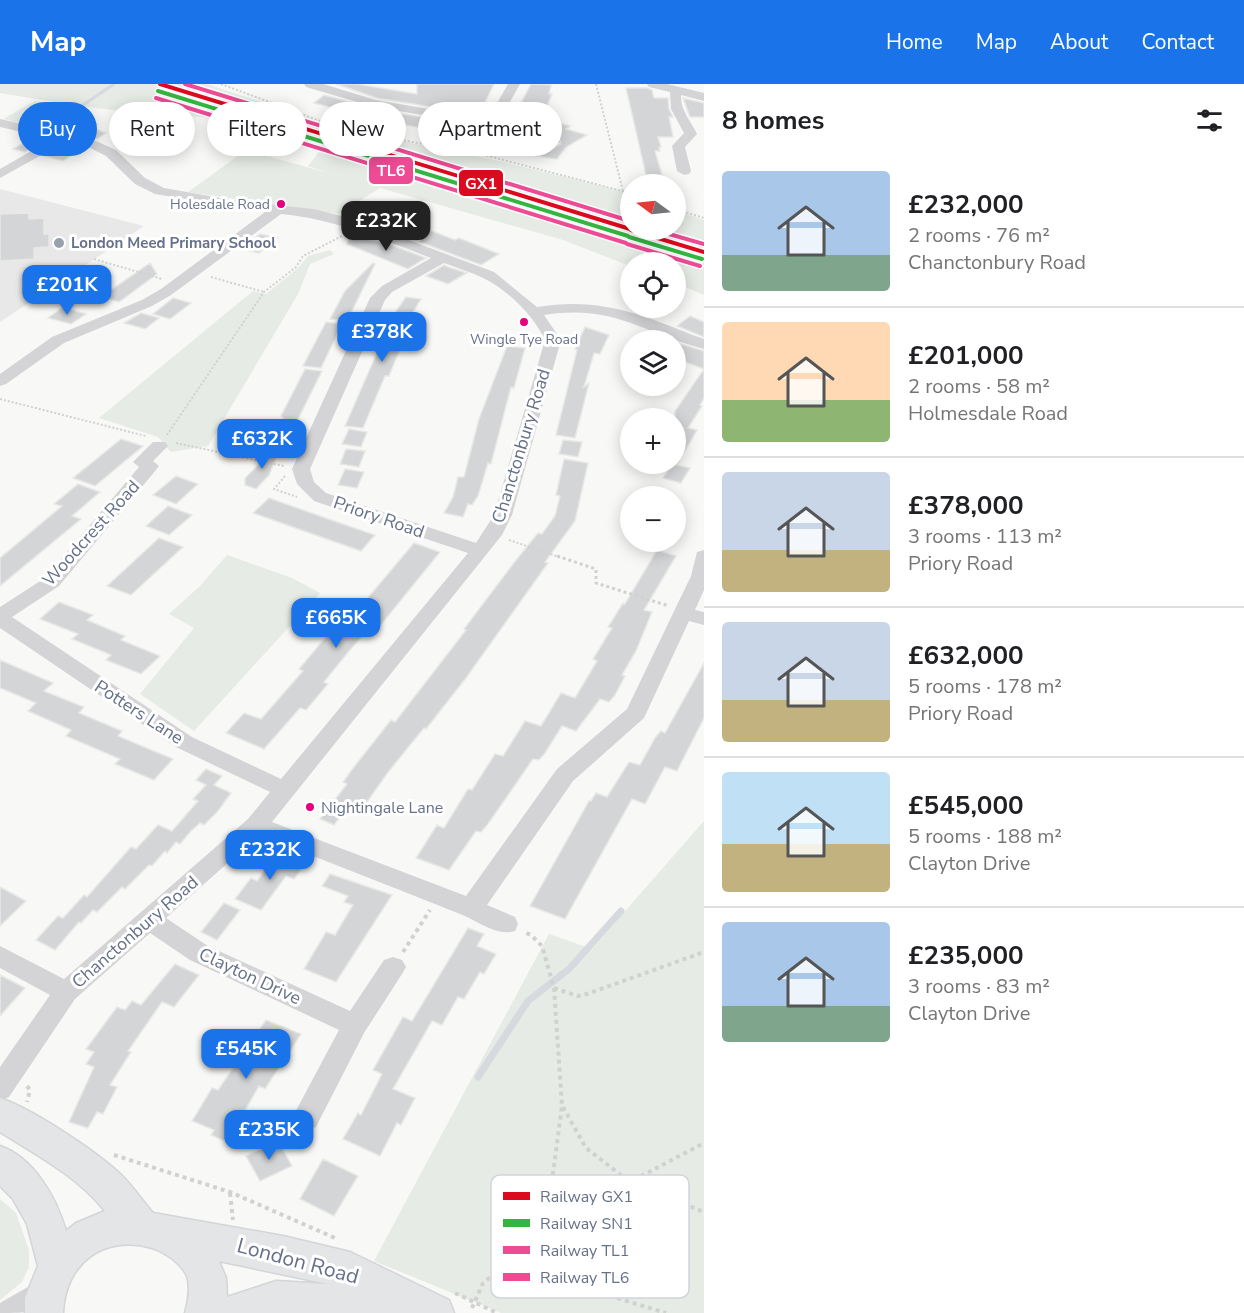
<!DOCTYPE html>
<meta charset="utf-8">
<style>
:root{--surface:#fff;--page:#f2f2f2;--text:#202124;--muted:#757577;--line:#e0e0e0;--accent:#1a73e8}
body{margin:0;font-family:"Nunito Sans",sans-serif;background:var(--page);color:var(--text);height:100vh;display:flex;flex-direction:column;font-size:22px;white-space:nowrap}
*{box-sizing:border-box;margin:0}
p{font-size:20px;color:var(--muted)}
.icon{flex:none;width:33px;height:33px;fill:none;stroke:currentColor;stroke-width:2;stroke-linecap:round;stroke-linejoin:round}
.map{position:relative;flex:1;overflow:hidden}
.sheet{display:flex;flex-direction:column;background:var(--surface);width:540px}
.sheet>*{flex:none}
.top-card{position:absolute;left:18px;top:18px;width:570px;height:54px;display:flex;gap:12px}
.needle{width:39px;rotate:285deg}
.fabs{position:absolute;left:620px;top:90px;display:grid;gap:12px}
.fabs a{display:grid;place-items:center;width:66px;height:66px;border-radius:50%;background:var(--surface);box-shadow:0 3px 15px #0003;font-size:30px}
.price{position:absolute;translate:-50% -51px;padding:0 14px;border-radius:12px;background:var(--accent);color:#fff;font-size:20px;line-height:39px;filter:drop-shadow(0 2px 3px #0008)}
.price::after{content:'';position:absolute;left:50%;top:36px;width:18px;height:14px;margin-left:-9px;background:inherit;clip-path:polygon(0 0,100% 0,50% 100%)}
.price.selected{background:#222;color:#fff}
ul{padding:0;list-style:none}
li{display:flex;align-items:center;gap:18px;height:150px;padding:0 18px}
li+li{border-top:2px solid var(--line)}
li span{display:grid;place-items:center;flex:none;width:168px;height:120px;border-radius:6px;color:#555}
li>.icon{margin-inline-start:auto}
span .icon{width:72px;height:72px;fill:#fffc;stroke-width:1}
li b{font-size:26px}
h2{display:flex;justify-content:space-between;align-items:center;height:72px;padding:0 18px;font-size:26px}
.chip{padding:0 21px;border-radius:27px;background:var(--surface);box-shadow:0 3px 15px #0003;font-size:21px;line-height:54px}
.chip.selected{background:var(--accent);color:#fff}
header{display:flex;align-items:center;gap:36px;box-sizing:border-box;height:84px;padding:0 30px;background:var(--accent);color:#fff}
header strong{font-size:28px}
nav{display:flex;gap:33px;margin-inline-start:auto;font-size:21px}
main{display:flex;flex:1;min-height:0}
.map>svg:first-child{display:block}
.built{fill:#e8e8e9}
.green{fill:#e6ebe5}
.lines{fill:none;stroke-linecap:round;stroke-linejoin:round}
.stream-far1{stroke:#d6dadf;stroke-width:3}
.stream{stroke:#d6dadf;stroke-width:7}
.building{fill:#d4d5d7;stroke:#e8e8e6;stroke-width:1.5}
.major-casing{stroke:#d4d5d6;stroke-width:3}
.path-far2{stroke:#d1d1d2;stroke-width:2;stroke-dasharray:2 2;stroke-linecap:butt}
.path-far1{stroke:#d1d1d2;stroke-width:3;stroke-dasharray:3 3;stroke-linecap:butt}
.path{stroke:#d1d1d2;stroke-width:4;stroke-dasharray:4 4;stroke-linecap:butt}
.minor{fill:#d4d4d6;fill-rule:evenodd}
.major{fill:#e4e5e6;fill-rule:evenodd}
.rail-1-casing{stroke:#fff;stroke-width:7}
.rail-2-casing{stroke:#fff;stroke-width:7}
.rail-3-casing{stroke:#fff;stroke-width:7}
.rail-4-casing{stroke:#fff;stroke-width:7}
.rail-1{stroke:#dc0a1e;stroke-width:4}
.rail-2{stroke:#33b540;stroke-width:4}
.rail-3{stroke:#ee4b95;stroke-width:4}
.rail-4{stroke:#ee4b95;stroke-width:4}
.bus-dot{fill:#e5007d;stroke:#fff;stroke-width:2}
.poi-dot{fill:#99a0b0;stroke:#fff;stroke-width:2}
.labels{text-anchor:middle;stroke-width:6;stroke-linejoin:round;paint-order:stroke}
.far-bus-label{font-size:14px;fill:#667089;stroke:#fff;text-anchor:end}
.far-poi-label{font-size:15px;font-weight:bold;fill:#667089;stroke:#fff;text-anchor:start}
.bus-label{font-size:16px;fill:#667089;stroke:#fff;text-anchor:start}
.street-label{font-size:18px;fill:#667089;stroke:#fff}
.near-street-label{font-size:21px;fill:#667089;stroke:#fff}
.key{fill:#fff;stroke:#d1d4dc;stroke-width:1.5}
.key-label{font-size:16px;fill:#667089}
.line-badge{stroke:#fff;stroke-width:2}
.badge-label{font-size:16px;text-anchor:middle;font-weight:bold;fill:#fff}
</style>
<header>
<strong>Map</strong>
<nav><a>Home</a><a>Map</a><a>About</a><a>Contact</a></nav>
</header>
<main>
<div class="map">
<svg width="704" height="1229" viewBox="0 0 704 1229">
<rect width="100%" height="100%" fill="#f8f8f7"/>
<path class="built" d="M0 105 144 142 0 238Z"/>
<path class="green" d="M0 0H207L338 44 490 75 622 107 630 110V146H675V126L704 136V211L675 199V178H630V182L563 156 380 104 338 130 188 108 246 66 328 89 308 82 324 61C259 30 184 34 113 26 75 22 38 15 0 9Z
M35 17 77 24 41 44 3 35Z
M330 166 334 170 310 180 298 210 208 362 171 368 158 353 99 334 253 207 266 210 298 184 308 172Z
M227 471 292 494 320 509 194 647 140 610 194 544 169 530 200 502Z
M704 737V1229H501L374 1177 549 850 592 865Z
M0 1115 16 1129 29 1166V1183L22 1198 0 1216Z"/>
<g class="lines">
<path class="stream-far1" d="M83 21 114 0"/>
<path class="stream" d="M478 993 528 917 569 885 621 827"/>
</g>
<path class="building" d="M336 0H357L417 10V0H494L479 31 377 14Z
M531 0 551 1 549 10H552L542 34 570 42 566 45 587 51 566 63 557 75 535 72 538 69 520 66 522 64 486 57 497 46 553 64 561 60 559 53 511 38Z
M626 4H647L652 6 654 14H668L669 25 673 33H669L673 53H658L661 63H659L660 67H655L662 91H646Z
M324 11 374 25 474 42 468 52 354 32 357 30 314 19Z
M683 14 704 19V33H690Z
M62 37 98 46 106 49 97 55 50 44Z
M34 53 46 56 25 68 13 65Z
M65 60 82 64 63 77 44 72Z
M29 129V135L44 134V150H49V163L34 164V175L0 177V130Z
M424 144 455 156 459 154 499 170 481 181 420 158Z
M260 150 278 154 259 169 241 165Z
M350 151 394 162 426 174 408 185 347 160Z
M150 179 157 190 119 218 101 213Z
M373 179 375 180 347 237 330 235 345 207Z
M444 181 448 183 467 189 448 200 426 192Z
M406 213 421 215 402 247 407 248 389 292H385L363 344 345 342 394 230Z
M173 214 191 219 170 235 153 230Z
M63 223 86 230 71 240 48 234Z
M141 229 159 234 145 245 124 239Z
M690 232 704 238V253L677 242Z
M326 238 342 240 321 284 303 282Z
M585 243 609 251 600 270 594 269 584 303 589 299 575 354 556 351 577 266 575 265Z
M675 258 704 267V314L700 321 702 322 688 344 697 346 677 381 690 384 681 399 663 394 672 380H675V327L704 285 675 274Z
M507 262 525 264 514 304 511 303 491 380 488 379 478 412 472 421 468 420 463 433 444 429 453 413 458 393H464L479 335Z
M305 285 322 287 293 345 281 332Z
M349 345 367 348 361 363 342 360Z
M121 355 143 362 95 402 73 394Z
M284 356 269 391 256 405 245 401V394Z
M563 356 582 358 578 373 559 370Z
M346 365 365 367 359 383 340 380Z
M564 375 588 379 575 437 545 478 548 479 466 594 426 645 424 644 389 687 362 725 351 718 334 741 320 735 347 700 343 698 354 683 391 636 395 638 466 546 464 545 513 480 538 449 542 450 555 432 560 412 556 411Z
M345 385 364 388 357 404 338 401Z
M176 392 198 400 176 420 153 411Z
M78 400 100 408 72 432 81 435 0 502V474L62 422 54 420Z
M269 414 337 438 375 451 361 467 253 429Z
M168 422 192 431 169 451 146 442Z
M159 454 183 463 131 511 107 502Z
M414 459 440 468 380 542 373 540 349 567 324 598 328 600 306 626 300 624 264 665 226 649 244 629 261 635 303 587 299 585 320 560 345 533 350 535Z
M657 466 676 472 644 526 652 528 636 567 622 591 625 592 615 611 609 618 600 615 576 647 562 642 545 669 539 676 533 675 488 740 481 748 476 747 449 786 416 774 437 741 444 744 468 705 472 706 495 670 503 672 525 637 541 642 561 609 575 614 597 577 593 575 612 544 608 543 623 519 625 520Z
M59 518 93 531 87 536 125 552 121 556 160 572 141 590 106 576 111 571 72 555 78 550 40 535Z
M0 576 53 599 44 607 84 623 79 629 122 647 118 652 173 675 154 696 115 680 120 675 66 652 71 646 28 627 36 619 0 604Z
M704 579V634L677 687 665 683 645 720 632 715 565 835 530 822 589 717H591L596 709 607 713 629 678 640 681 655 654 661 647 665 649Z
M206 685 222 692 214 701 231 709 218 727 204 741 200 739 191 747 180 760 176 758 167 769 165 767 152 782 149 781 125 805 122 803 97 828 93 826 81 839 79 838 55 866 36 856 58 832 63 834 84 811 87 813 131 763 136 765 158 741 172 747 198 717 193 715 206 701 196 696Z
M279 768 306 779 294 795 286 792 261 826 235 815 251 794 257 797Z
M330 790 392 811 336 898 304 885 326 848 335 851 353 821 344 818 348 812 322 802Z
M0 803 26 817 0 842Z
M224 819 240 826 217 856 201 848Z
M468 844 484 850 477 862 496 870 484 890 480 888 464 915 458 913 442 941 432 937 393 1005 415 1014 401 1041 397 1039 380 1072 343 1055 358 1029 361 1031 382 990 373 986 403 933 412 937Z
M175 880 199 891 174 923 162 918 128 967 131 968 110 1001 117 1003 103 1030 97 1028 88 1044 69 1038 94 983 86 980 94 968 86 965 117 923 125 926 132 917 141 921Z
M0 891 25 904 0 932Z
M266 936 301 950 265 1005 259 1002 227 1058 211 1051 214 1046 192 1037 212 1004 218 1006Z
M278 1057 292 1082 260 1097 246 1072Z
M323 1075 358 1092 334 1132 300 1115Z"/>
<g class="lines">
<defs>
<path id="major" d="M0 1014C32 1025 91 1064 117 1087 130 1098 141 1115 153 1129L283 1152 350 1168 449 1216 454 1229H185C188 1218 191 1204 187 1192 181 1179 165 1168 152 1164 104 1150 65 1179 63 1229H25V1214L38 1182 27 1140 13 1115 0 1102V1062C34 1074 56 1113 66 1147L76 1139 105 1127C78 1093 37 1071 0 1048ZM219 1177 328 1200 276 1197 227 1213 226 1194Z"/>
</defs>
<use href="#major" class="major-casing"/>
<path class="path-far2" d="M221 0 339 44 492 73 630 109
M596 0 623 107
M675 125 704 134
M94 175 162 195
M211 193 264 208
M0 315 146 352
M167 351 264 208 296 183 303 172 344 151
M176 359 284 382
M285 392 274 405 297 413
M509 456 562 474"/>
<path class="path-far1" d="M557 472 596 485V499L669 522"/>
<path class="path" d="M403 868 430 826
M554 904 578 912 587 910 704 868
M27 1002 30 1006 27 1018
M563 1023 586 1064 630 1098 704 1128
M114 1071 230 1108 335 1154
M230 1109 233 1136
M549 1119 630 1098 704 1059
M501 1185 594 1207 666 1229
M455 1209 497 1229
M472 1224 483 1199 501 1185 549 1119 562 1022 554 904 542 862 531 851 524 848"/>
<path class="minor" d="M304 0H323L376 16 488 35 508 0H520L499 37 558 55 560 58 554 62 490 42 374 23 306 3Z
M647 0H667L704 9V17L681 11C680 26 691 37 697 50L685 63 691 87 689 90 684 91 677 87 672 62 684 49 671 25 670 8 649 3Z
M0 35 96 57 116 66 145 94 164 104 232 116 313 125 350 134 494 188 537 223C604 212 643 232 704 255V265C642 249 615 220 544 231L561 256 512 431 502 451 272 738 466 812 557 685 627 625 691 492 697 468 704 466V506L695 526 704 528V541L689 537 644 634 573 697 487 821 515 833 518 840 515 847C497 853 476 836 460 830 393 803 326 777 259 751L166 834 208 862 350 927 384 876 393 873 402 876 406 883 402 890 364 949 316 1043 306 1046 296 1043 292 1034 339 946 190 876 150 849 75 915 9 1013 0 1017V983L50 911 0 884V862L64 895 248 735 270 708 176 663 0 544V523L45 494 139 383 133 378 153 358H165L168 362 153 377 159 382 156 386 59 502 12 533 192 653 281 695 468 469 314 417 297 400 292 385 370 214 382 202 431 174C381 155 334 135 281 130L171 211 152 222 64 259 6 300 0 302V290L52 253 142 216 161 205 265 128 155 110 135 100 106 72 88 63 65 58 0 94V85L52 55 0 43ZM444 179C457 184 471 188 483 194 508 206 534 232 545 256L494 431 476 459 326 409 314 398 310 385 385 216 392 208Z
M47 1192 58 1196 62 1206C51 1229 25 1229 0 1229V1219Z"/>
<use href="#major" class="major"/>
<defs>
<path id="rail-1" d="M160 0 630 145
M631 146 704 168"/>
<path id="rail-2" d="M158 7 628 152
M629 153 702 175"/>
<path id="rail-3" d="M185 0 630 137
M655 146 704 160"/>
<path id="rail-4" d="M156 14 626 159
M627 160 700 182"/>
</defs>
<use href="#rail-1" class="rail-1-casing"/>
<use href="#rail-2" class="rail-2-casing"/>
<use href="#rail-3" class="rail-3-casing"/>
<use href="#rail-4" class="rail-4-casing"/>
<use href="#rail-1" class="rail-1"/>
<use href="#rail-2" class="rail-2"/>
<use href="#rail-3" class="rail-3"/>
<use href="#rail-4" class="rail-4"/>
</g>
<g class="bus-dot">
<circle cx="281" cy="120" r="5"/>
<circle cx="524" cy="238" r="5"/>
<circle cx="310" cy="723" r="5"/>
</g>
<circle class="poi-dot" cx="59" cy="159" r="6"/>
<g class="labels">
<g class="far-bus-label">
<text x="270" y="125">Holesdale Road</text>
<text x="524" y="260" text-anchor="middle">Wingle Tye Road</text>
</g>
<g class="far-poi-label">
<text x="71" y="164">London Meed Primary School</text>
</g>
<g class="bus-label">
<text x="321" y="729">Nightingale Lane</text>
</g>
<g class="street-label">
<text transform="translate(521 362) rotate(-73)" y="6">Chanctonbury Road</text>
<text transform="translate(379 433) rotate(19)" y="6">Priory Road</text>
<text transform="translate(91 449) rotate(-48)" y="6">Woodcrest Road</text>
<text transform="translate(139 628) rotate(33)" y="6">Potters Lane</text>
<text transform="translate(135 848) rotate(-41)" y="6">Chanctonbury Road</text>
<text transform="translate(250 892) rotate(25)" y="6">Clayton Drive</text>
</g>
<g class="near-street-label">
<text transform="translate(298 1177) rotate(15)" y="7">London Road</text>
</g>
</g>
<rect x="491" y="1091" width="198" height="123" rx="9" class="key"/>
<rect x="503" y="1108" width="27" height="8" fill="#dc0a1e"/>
<rect x="503" y="1135" width="27" height="8" fill="#33b540"/>
<rect x="503" y="1162" width="27" height="8" fill="#ee4b95"/>
<rect x="503" y="1189" width="27" height="8" fill="#ee4b95"/>
<g class="key-label">
<text x="540" y="1118">Railway GX1</text>
<text x="540" y="1145">Railway SN1</text>
<text x="540" y="1172">Railway TL1</text>
<text x="540" y="1199">Railway TL6</text>
</g>
<g class="line-badge">
<rect x="368" y="72" width="46" height="29" rx="6" fill="#ee4b95"/>
<rect x="458" y="85" width="46" height="28" rx="6" fill="#dc0a1e"/>
</g>
<g class="badge-label">
<text x="391" y="92">TL6</text>
<text x="481" y="105">GX1</text>
</g>
</svg>
<div class="fabs">
<a><svg class="needle" viewBox="-14 -14 28 28"><path d="M0-13l5 13h-10z" fill="#e53935"/><path d="M0 13l5-13h-10z" fill="#757577"/></svg></a>
<a><svg class="icon" aria-label="locate" viewBox="0 0 24 24"><circle cx="12" cy="12" r="6"/><path d="M12 2v4M12 18v4M2 12h4M18 12h4"/></svg></a>
<a><svg class="icon" aria-label="layers" viewBox="0 0 24 24"><path d="M12 4l9 5-9 5-9-5zM3 14l9 5 9-5"/></svg></a>
<a>+</a>
<a>−</a>
</div>
<b class="price selected" style="left:386px;top:168px">£232K</b>
<b class="price" style="left:67px;top:232px">£201K</b>
<b class="price" style="left:382px;top:279px">£378K</b>
<b class="price" style="left:262px;top:386px">£632K</b>
<b class="price" style="left:336px;top:565px">£665K</b>
<b class="price" style="left:270px;top:797px">£232K</b>
<b class="price" style="left:246px;top:996px">£545K</b>
<b class="price" style="left:269px;top:1077px">£235K</b>
<div class="top-card">
<a class="chip selected">Buy</a>
<a class="chip">Rent</a>
<a class="chip">Filters</a>
<a class="chip">New</a>
<a class="chip">Apartment</a>
</div>
</div>
<section class="sheet">
<h2>8 homes<svg class="icon" aria-label="filters" viewBox="0 0 24 24"><path d="M4 7h16M4 17h16"/><circle cx="9" cy="7" r="2"/><circle cx="15" cy="17" r="2"/></svg></h2>
<ul>
<li><span style="background:linear-gradient(#a9c7e8 70%,#7fa58c 0)"><svg class="icon" aria-label="home" viewBox="0 0 24 24"><path d="M3 11l9-7 9 7M6 9v11h12V9"/></svg></span><div><b>£232,000</b><p>2 rooms · 76 m²</p><p>Chanctonbury Road</p></div></li>
<li><span style="background:linear-gradient(#ffd9b3 65%,#8fb573 0)"><svg class="icon" aria-label="home" viewBox="0 0 24 24"><path d="M3 11l9-7 9 7M6 9v11h12V9"/></svg></span><div><b>£201,000</b><p>2 rooms · 58 m²</p><p>Holmesdale Road</p></div></li>
<li><span style="background:linear-gradient(#c9d6e8 65%,#c2b280 0)"><svg class="icon" aria-label="home" viewBox="0 0 24 24"><path d="M3 11l9-7 9 7M6 9v11h12V9"/></svg></span><div><b>£378,000</b><p>3 rooms · 113 m²</p><p>Priory Road</p></div></li>
<li><span style="background:linear-gradient(#c9d6e8 65%,#c2b280 0)"><svg class="icon" aria-label="home" viewBox="0 0 24 24"><path d="M3 11l9-7 9 7M6 9v11h12V9"/></svg></span><div><b>£632,000</b><p>5 rooms · 178 m²</p><p>Priory Road</p></div></li>
<li><span style="background:linear-gradient(#bfe0f5 60%,#c2b280 0)"><svg class="icon" aria-label="home" viewBox="0 0 24 24"><path d="M3 11l9-7 9 7M6 9v11h12V9"/></svg></span><div><b>£545,000</b><p>5 rooms · 188 m²</p><p>Clayton Drive</p></div></li>
<li><span style="background:linear-gradient(#a9c7e8 70%,#7fa58c 0)"><svg class="icon" aria-label="home" viewBox="0 0 24 24"><path d="M3 11l9-7 9 7M6 9v11h12V9"/></svg></span><div><b>£235,000</b><p>3 rooms · 83 m²</p><p>Clayton Drive</p></div></li>
</ul>
</section>
</main>
